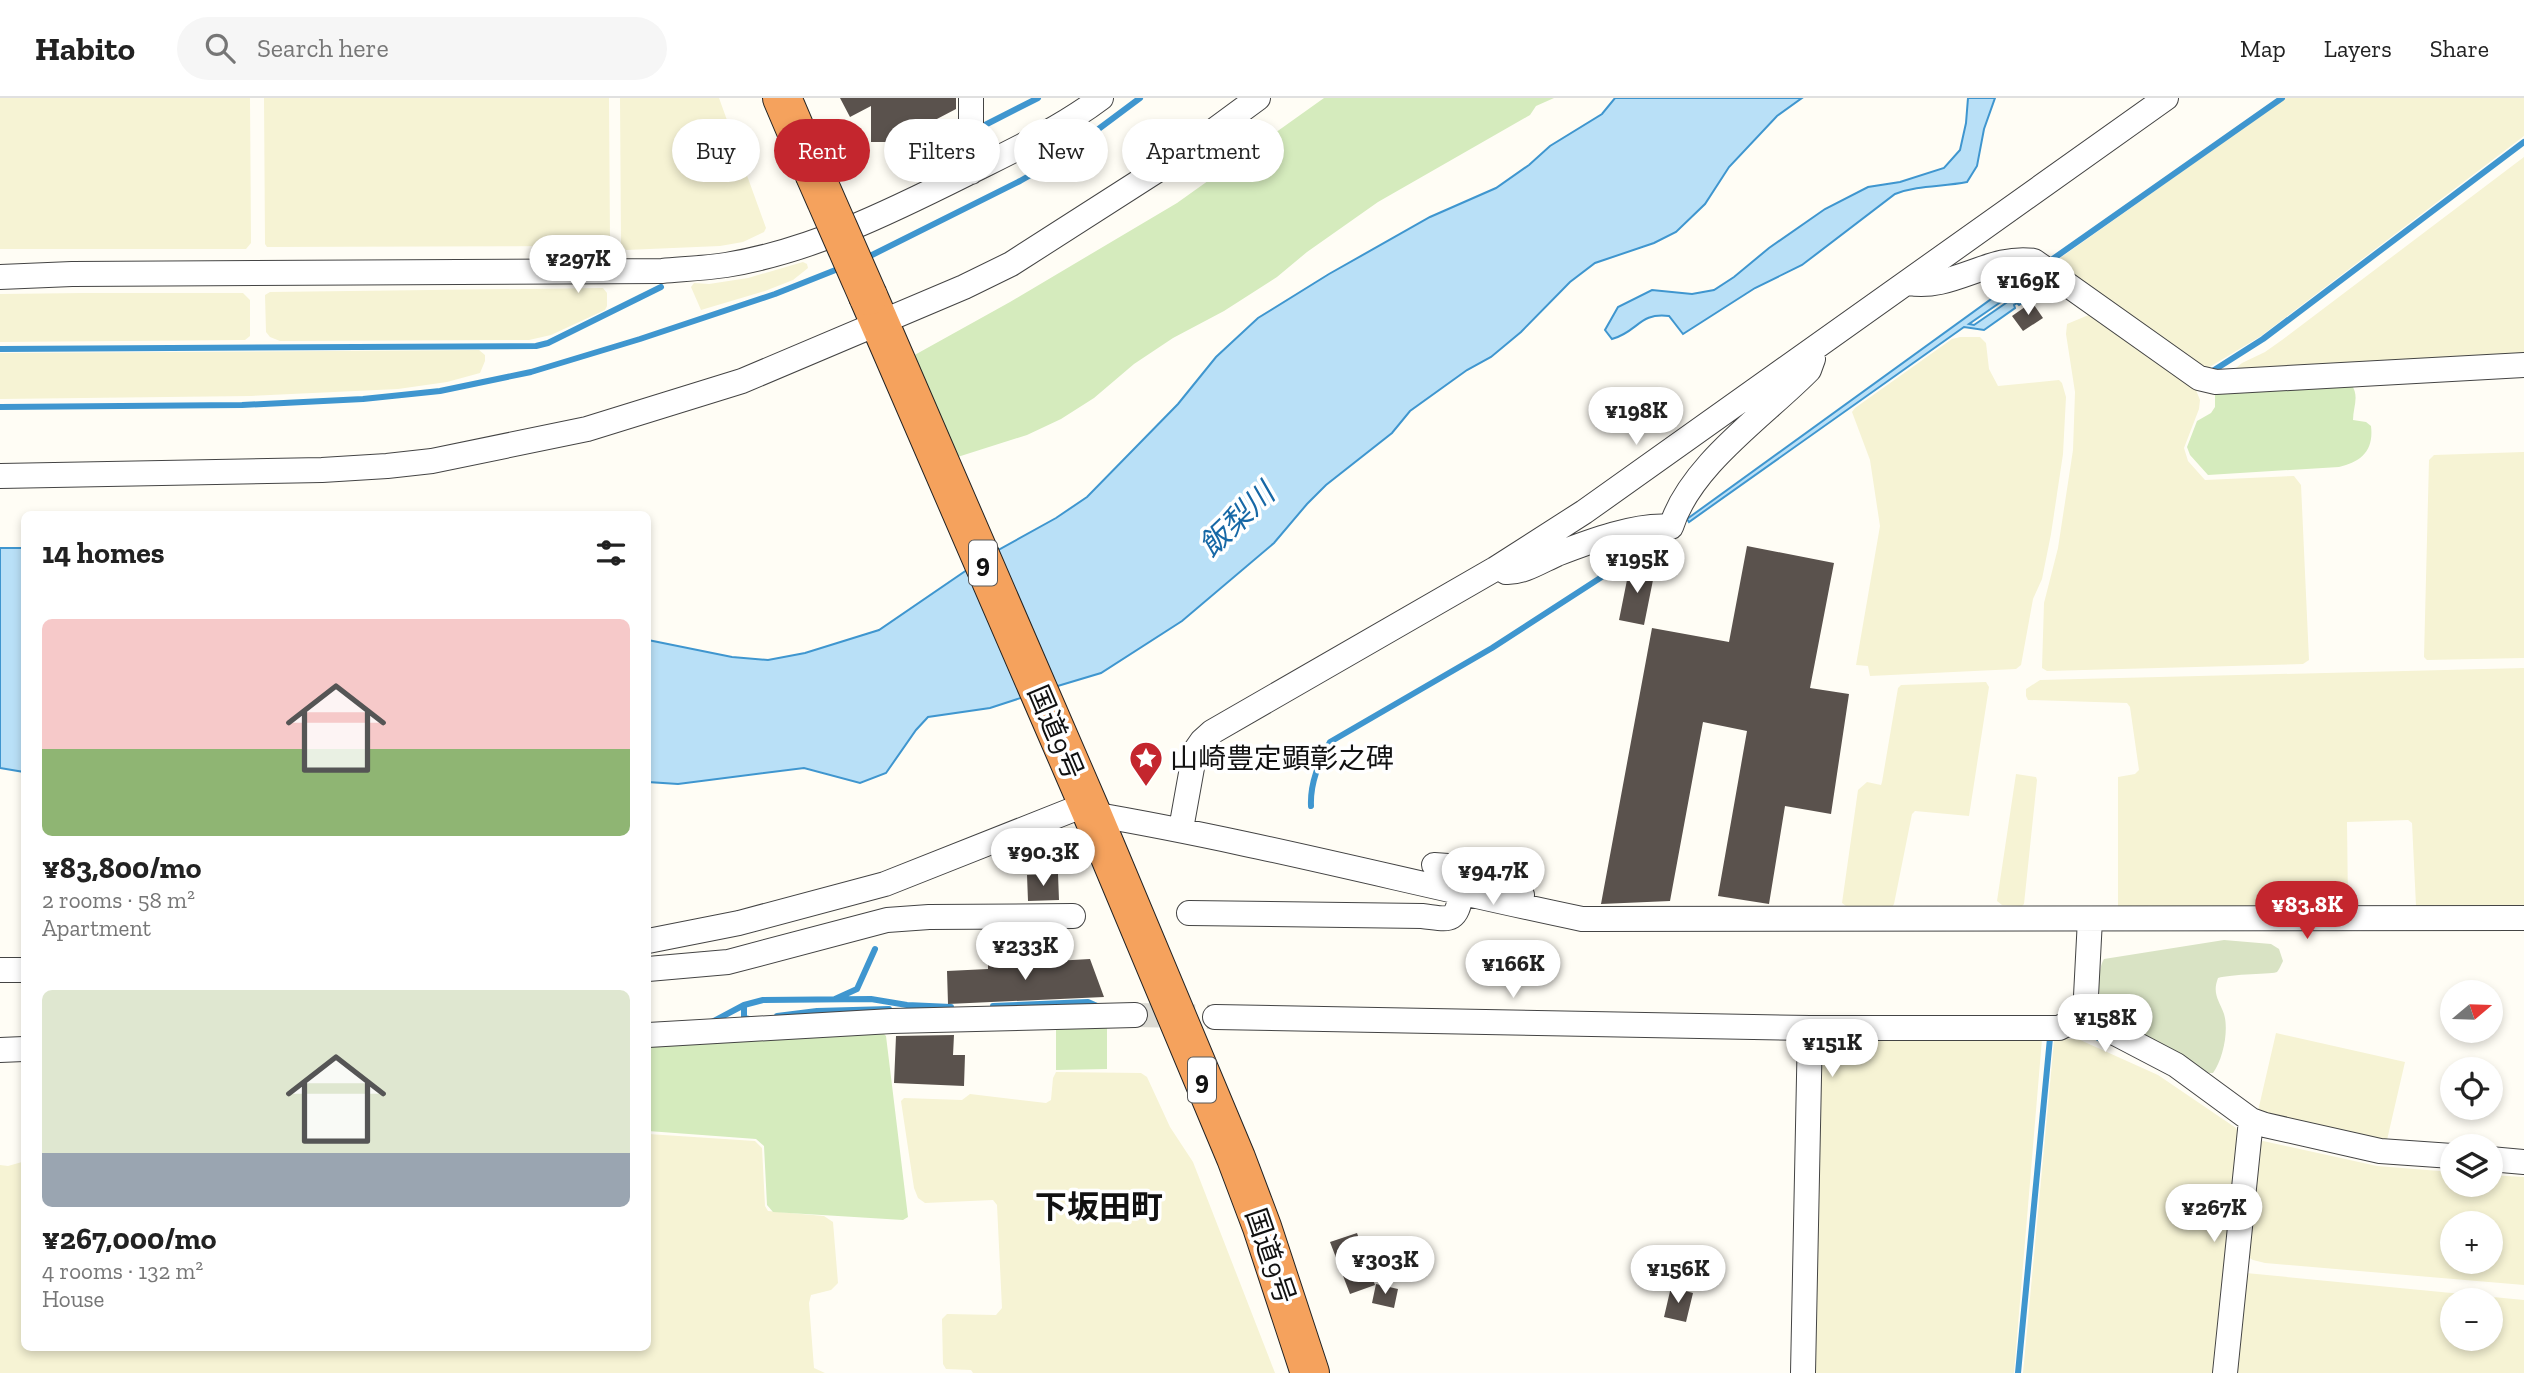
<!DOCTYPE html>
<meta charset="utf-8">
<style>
:root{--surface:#fff;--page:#f6f6f6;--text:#222;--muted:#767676;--line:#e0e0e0;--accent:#c4262e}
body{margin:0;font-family:"Zilla Slab","Noto Sans JP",serif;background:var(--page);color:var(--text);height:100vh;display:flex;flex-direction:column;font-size:26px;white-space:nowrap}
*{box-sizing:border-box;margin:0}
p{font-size:23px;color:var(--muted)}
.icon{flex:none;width:38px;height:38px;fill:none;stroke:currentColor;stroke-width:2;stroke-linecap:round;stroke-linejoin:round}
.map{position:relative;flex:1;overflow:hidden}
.drawer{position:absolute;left:21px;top:413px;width:630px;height:840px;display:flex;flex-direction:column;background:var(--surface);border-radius:10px;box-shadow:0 4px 10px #0003}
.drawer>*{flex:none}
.guide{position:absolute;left:672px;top:21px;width:665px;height:63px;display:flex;gap:14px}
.needle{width:46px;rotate:71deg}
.tools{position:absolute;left:2440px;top:882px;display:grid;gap:14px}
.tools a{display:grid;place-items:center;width:63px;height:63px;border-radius:50%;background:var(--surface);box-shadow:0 4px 10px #0003;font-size:35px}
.price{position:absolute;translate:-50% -60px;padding:0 16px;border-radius:24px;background:#fff;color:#222;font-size:23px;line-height:46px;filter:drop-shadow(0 2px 4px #0008)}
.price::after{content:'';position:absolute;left:50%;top:42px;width:21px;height:16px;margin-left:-10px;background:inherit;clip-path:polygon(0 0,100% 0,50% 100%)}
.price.active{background:var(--accent);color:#fff}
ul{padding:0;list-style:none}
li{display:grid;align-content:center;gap:14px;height:371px;padding:0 21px}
li span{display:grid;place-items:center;height:217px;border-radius:10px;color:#555}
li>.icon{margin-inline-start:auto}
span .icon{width:126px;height:126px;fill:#fffc;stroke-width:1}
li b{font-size:30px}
h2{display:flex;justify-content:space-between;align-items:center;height:84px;padding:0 21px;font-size:30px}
.chip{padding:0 24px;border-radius:32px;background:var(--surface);box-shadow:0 4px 10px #0003;font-size:24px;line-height:63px}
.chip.active{background:var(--accent);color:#fff}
header{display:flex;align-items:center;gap:42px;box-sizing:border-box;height:98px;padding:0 35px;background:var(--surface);border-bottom:2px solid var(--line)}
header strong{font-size:33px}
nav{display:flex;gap:38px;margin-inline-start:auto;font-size:24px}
.search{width:490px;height:63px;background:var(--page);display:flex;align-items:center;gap:18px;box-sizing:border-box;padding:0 24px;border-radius:38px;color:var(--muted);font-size:26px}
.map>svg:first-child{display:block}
.farmland{fill:#f6f3d4;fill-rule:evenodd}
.green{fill:#d5ebbd}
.cemetery{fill:#d9e3c4}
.water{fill:#b9e0f7;stroke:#3f96cf;stroke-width:2}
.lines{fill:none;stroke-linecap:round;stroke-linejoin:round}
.stream{stroke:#3f96cf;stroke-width:6}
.building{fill:#5a524d}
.street-tunnel{stroke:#dbdad3;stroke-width:24;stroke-dasharray:24 12;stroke-linecap:butt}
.street-casing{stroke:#444;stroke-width:26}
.highway-casing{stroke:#222;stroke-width:40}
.street{stroke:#fff;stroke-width:24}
.highway{stroke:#f5a25d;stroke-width:38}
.highway-bridge-casing{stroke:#222;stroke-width:40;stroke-linecap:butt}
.highway-bridge{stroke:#f5a25d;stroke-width:38}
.labels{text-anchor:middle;stroke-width:7;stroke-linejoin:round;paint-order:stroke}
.shield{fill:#fff;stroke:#585858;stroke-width:2}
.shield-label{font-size:26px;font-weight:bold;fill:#111}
.street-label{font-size:28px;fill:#111;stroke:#fff}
.poi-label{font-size:28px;fill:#111;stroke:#fff;text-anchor:start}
.water-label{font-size:30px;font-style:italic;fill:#1768a6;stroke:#fff}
.quarter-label{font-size:32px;font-weight:bold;fill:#111;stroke:#fff}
</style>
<header>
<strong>Habito</strong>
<div class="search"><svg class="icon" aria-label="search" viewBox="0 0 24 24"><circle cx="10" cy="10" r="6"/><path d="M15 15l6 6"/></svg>Search here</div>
<nav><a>Map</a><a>Layers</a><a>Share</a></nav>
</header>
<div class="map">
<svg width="2524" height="1275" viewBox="0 0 2524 1275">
<rect width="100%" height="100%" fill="#fffdf5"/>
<path class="farmland" d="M0 0H250L251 145 246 151H0Z
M264 0H609L610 145 606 148 267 149 265 146Z
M620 0H719L766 130 764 134 743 144 720 148 626 152 621 146Z
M2286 0H2524V38L2261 238 2208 270 2198 271 2057 170 2056 163Z
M2524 59V262L2231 274 2242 265 2265 254 2282 242Z
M803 164 807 166 808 170 793 182 765 193 701 212 691 189 694 185 709 186 748 180Z
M603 190 607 195V208L605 212 551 237 529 242 280 243 270 239 266 234 265 197 270 194Z
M84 195H243L250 202V238L245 242 0 244V196Z
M2091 216 2194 287 2200 302 2199 311 2184 350 2188 363 2205 382 2294 378 2301 387 2309 562 2303 566 2047 573 2042 570 2044 505 2058 450 2073 352 2075 294 2066 236 2067 226Z
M1960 239H1980L1986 245 1989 271 1998 288 2059 282 2062 285 2066 299 2063 356 2051 436 2042 481 2033 501 2021 567 2016 571 1870 578 1868 568 1856 567 1880 428 1870 362 1852 314 1855 310 1952 241Z
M479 252 485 257V263L480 275 447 284 398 291 251 298 0 301V255Z
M2524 354V560L2427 562 2424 559 2429 362 2434 357Z
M2524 570V810L2416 808 2412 725 2408 722 2347 724 2348 807 2346 810H2118V679L2135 676 2139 672 2130 609 2127 605 2028 602 2026 598V591L2040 582Z
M1986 584 1989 589 1969 718 1915 713 1912 716 1894 806 1892 809 1846 808 1842 805 1858 692 1867 684 1881 687 1882 684 1898 590 1901 587Z
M2016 676 2036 679 2037 682 2024 806 2022 808 2002 807 1997 803Z
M2276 935 2405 964 2387 1042 2258 1013Z
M1825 938 2042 941 2014 1275H1815L1819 944Z
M2057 941H2078L2158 977 2236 1030 2239 1035 2217 1275H2023L2054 943Z
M24 959V1250H648V1036L755 1043 762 1050 765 1108 768 1113 824 1118 833 1124 838 1185 831 1192 811 1197 809 1205 814 1270 825 1275H0V1067L8 1068 22 1064V962Z
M1056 974 1141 975 1147 979 1170 1029 1193 1064 1275 1275H973L971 1272 946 1271 943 1266 942 1221 947 1216 996 1217 1002 1210 997 1107 993 1102 925 1105 918 1100 914 1090 901 1003 904 1000 962 1002 970 996 1046 1005 1051 1002 1053 980Z
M2263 1043 2377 1068 2452 1074V1087H2490V1077L2524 1079V1187L2265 1165 2253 1162 2245 1157 2257 1046ZM2452 1125H2490V1164H2452Z
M2246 1175 2524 1202V1275H2234ZM2452 1202H2490V1241H2452Z"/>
<path class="green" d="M1324 0H1554L1536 8 1530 17 1378 104 1307 154 1277 179 1224 213 1173 240 1134 266 1094 300 1061 321 1027 337 945 363 902 264 1010 204 1177 105Z
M2351 286C2360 298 2353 309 2353 322L2366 324 2371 328C2374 353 2361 364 2339 369L2208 377 2190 357 2187 349 2197 323 2211 315 2215 309V294Z
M1056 923H1107V971L1056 972Z
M884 936 886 938 908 1119 903 1122 773 1114 767 1107 764 1048 756 1041 648 1033V948Z"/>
<path class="cemetery" d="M2224 842 2271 846 2279 851 2283 863C2282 865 2279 872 2277 874 2275 876 2230 876 2218 880 2212 896 2219 902 2224 916 2229 933 2223 961 2213 975H2209L2109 919C2097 909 2096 874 2104 861Z"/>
<path class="water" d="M1615 0H1802L1777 18 1729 69 1705 106 1676 134 1654 145 1595 165 1570 184 1521 234 1491 259 1467 272 1410 313 1392 335 1326 387 1307 406 1274 445 1182 523 1101 575 1041 593 984 460 1056 420 1087 399 1178 306 1216 259 1258 220 1329 176 1430 119 1496 90 1529 67 1550 48 1602 16Z
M1968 0H1995L1984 31 1977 68 1967 84C1942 89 1918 87 1895 96L1802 167 1755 190 1683 236 1669 218C1639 214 1638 234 1612 241L1605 232 1618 209 1652 192 1692 196 1714 192 1734 179 1769 150 1825 111 1868 89 1900 84 1944 70 1960 52 1966 25Z
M2030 173 2040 177 1969 226 1974 227 2022 194 2027 202 2019 207 2017 205 2014 207 2015 210 1984 232 1964 229 1689 424 1687 421Z
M0 450H24V674L0 670Z
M980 463 1036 595 990 610 928 619 916 632 886 675 860 685 804 670 678 686 648 684V542L732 559 768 562 805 555 879 532Z"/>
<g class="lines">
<path class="stream" d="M983 28 1038 0
M866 160 1020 83 1057 62 1140 0
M2047 165 2282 0
M0 251 536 248 548 245 661 189
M2211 274 2263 241 2524 44
M0 309 242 307 363 301 440 293 531 274 640 241 775 196 843 169
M1311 708C1310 685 1319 664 1330 644L1492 550 1662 440
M835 901 857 891 875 851
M744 907V920L749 921
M993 908 1088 904 1097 908
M777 918 817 913 889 911
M712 924 744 907 763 902 871 901 907 907 951 909
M2091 936 2108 945
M2018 1275 2050 940"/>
</g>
<path class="building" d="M840 0H956V11L893 44H871V8L850 19Z
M2032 204 2043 220 2023 233 2012 218Z
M1747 448 1834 465 1810 590 1849 596 1831 716 1785 708 1769 806 1718 798 1747 633 1703 624 1670 803 1601 806 1652 530 1729 544Z
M1630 467 1655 472 1644 527 1619 522Z
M1058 776 1059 802 1028 803 1027 777Z
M1090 861 1104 899 948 906 947 873 988 871V867Z
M954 937 953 957H965L964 988 894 985 896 938Z
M1357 1135 1375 1187 1350 1196 1330 1144Z
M1376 1186 1398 1191 1394 1210 1372 1205Z
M1671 1189 1693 1195 1686 1224 1664 1219Z"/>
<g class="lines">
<path class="street-tunnel" d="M1135 917 1215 919"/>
<defs>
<path id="street" d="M971 0V74
M0 179 72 176 662 173C684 171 705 170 726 167 811 153 890 114 966 76 1012 53 1060 31 1101 0
M1909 185C1951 193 1991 156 2034 163L2199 280 2216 284 2524 267
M0 378 322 372 387 368 432 363 587 331 742 283 964 189 1011 166 1178 59 1258 0
M1506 474C1523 475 1541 463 1557 456 1588 444 1638 425 1671 429 1690 367 1765 317 1809 272L1813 261
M1092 716C1256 744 1418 787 1582 821L2524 820
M1181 731 1195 653 1202 643 1212 634 1495 471 1584 414 2166 0
M1434 767 1448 768 1522 797
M1189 815 1422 818C1449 821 1456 826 1461 796
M2090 821 2085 917 2111 933 2176 967 2251 1022 2265 1027 2380 1053 2452 1058
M648 843 739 825 885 786 1087 706
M648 871 728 864 887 822 929 819 1073 818
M0 872H24
M1215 919 1810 930
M648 937 892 923 1135 917
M0 952 24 951
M2490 1061 2524 1064
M1803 1275 1810 930H2059L2085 917
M2225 1275 2251 1022"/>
<path id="highway" d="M782 0 814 75
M868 198 1092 716 1236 1060 1262 1129 1310 1275"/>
</defs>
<use href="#street" class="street-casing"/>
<use href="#highway" class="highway-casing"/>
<use href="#street" class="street"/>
<use href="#highway" class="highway"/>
<defs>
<path id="highway-bridge" d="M814 75 868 198"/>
</defs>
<use href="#highway-bridge" class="highway-bridge-casing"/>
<use href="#highway-bridge" class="highway-bridge"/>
</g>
<defs>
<symbol id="sight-pin" viewBox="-11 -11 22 30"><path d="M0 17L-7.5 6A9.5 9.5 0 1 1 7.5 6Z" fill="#c4262e" stroke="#fff"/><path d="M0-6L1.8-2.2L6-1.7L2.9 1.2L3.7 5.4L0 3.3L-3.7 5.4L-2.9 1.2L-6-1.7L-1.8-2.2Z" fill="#fff"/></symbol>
</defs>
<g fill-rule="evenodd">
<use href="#sight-pin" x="1127" y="641" width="38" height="52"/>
</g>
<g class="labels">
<g class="shield">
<rect x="969" y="442.5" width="28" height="45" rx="5"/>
<rect x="1188" y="959.5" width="28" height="45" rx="5"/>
</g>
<g class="shield-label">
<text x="983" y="474">9</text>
<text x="1202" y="991">9</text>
</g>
<g class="street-label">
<text transform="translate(1056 634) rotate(67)" y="10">国道9号</text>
<text transform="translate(1271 1158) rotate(71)" y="10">国道9号</text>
</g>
<g class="poi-label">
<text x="1170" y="670">山崎豊定顕彰之碑</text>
</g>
<g class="water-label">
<text transform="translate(1237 422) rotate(-44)" y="10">飯梨川</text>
</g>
<g class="quarter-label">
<text x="1099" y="1120">下坂田町</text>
</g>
</g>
</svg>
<div class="tools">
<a><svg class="needle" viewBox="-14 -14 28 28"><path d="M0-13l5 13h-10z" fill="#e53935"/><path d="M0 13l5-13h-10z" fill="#767676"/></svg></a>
<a><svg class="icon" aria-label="locate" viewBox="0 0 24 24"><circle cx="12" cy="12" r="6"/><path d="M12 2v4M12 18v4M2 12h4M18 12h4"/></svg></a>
<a><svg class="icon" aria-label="layers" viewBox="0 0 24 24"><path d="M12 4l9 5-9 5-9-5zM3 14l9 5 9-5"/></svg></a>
<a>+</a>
<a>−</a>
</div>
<b class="price" style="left:578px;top:197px">¥297K</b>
<b class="price" style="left:2028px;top:219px">¥169K</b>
<b class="price" style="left:1636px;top:349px">¥198K</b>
<b class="price" style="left:1637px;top:497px">¥195K</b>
<b class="price" style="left:1043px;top:790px">¥90.3K</b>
<b class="price" style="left:1493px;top:809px">¥94.7K</b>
<b class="price active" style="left:2307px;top:843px">¥83.8K</b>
<b class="price" style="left:1025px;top:884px">¥233K</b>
<b class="price" style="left:1513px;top:902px">¥166K</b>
<b class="price" style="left:2105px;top:956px">¥158K</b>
<b class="price" style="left:1832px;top:981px">¥151K</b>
<b class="price" style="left:2214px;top:1146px">¥267K</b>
<b class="price" style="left:1385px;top:1198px">¥303K</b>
<b class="price" style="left:1678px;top:1207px">¥156K</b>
<div class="guide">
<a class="chip">Buy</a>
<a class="chip active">Rent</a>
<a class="chip">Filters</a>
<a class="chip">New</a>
<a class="chip">Apartment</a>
</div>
<section class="drawer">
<h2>14 homes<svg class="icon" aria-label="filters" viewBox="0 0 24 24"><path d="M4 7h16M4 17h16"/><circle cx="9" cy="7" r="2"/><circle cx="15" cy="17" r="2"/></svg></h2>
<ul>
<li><span style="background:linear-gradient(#f6c9c9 60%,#8fb573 0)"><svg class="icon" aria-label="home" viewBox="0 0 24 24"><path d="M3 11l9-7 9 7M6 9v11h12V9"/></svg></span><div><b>¥83,800/mo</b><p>2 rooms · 58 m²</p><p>Apartment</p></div></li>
<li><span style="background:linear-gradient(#dfe7d0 75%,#9aa5b1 0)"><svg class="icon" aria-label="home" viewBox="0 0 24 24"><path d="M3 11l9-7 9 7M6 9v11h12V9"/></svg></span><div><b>¥267,000/mo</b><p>4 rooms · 132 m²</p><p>House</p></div></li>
</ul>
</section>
</div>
